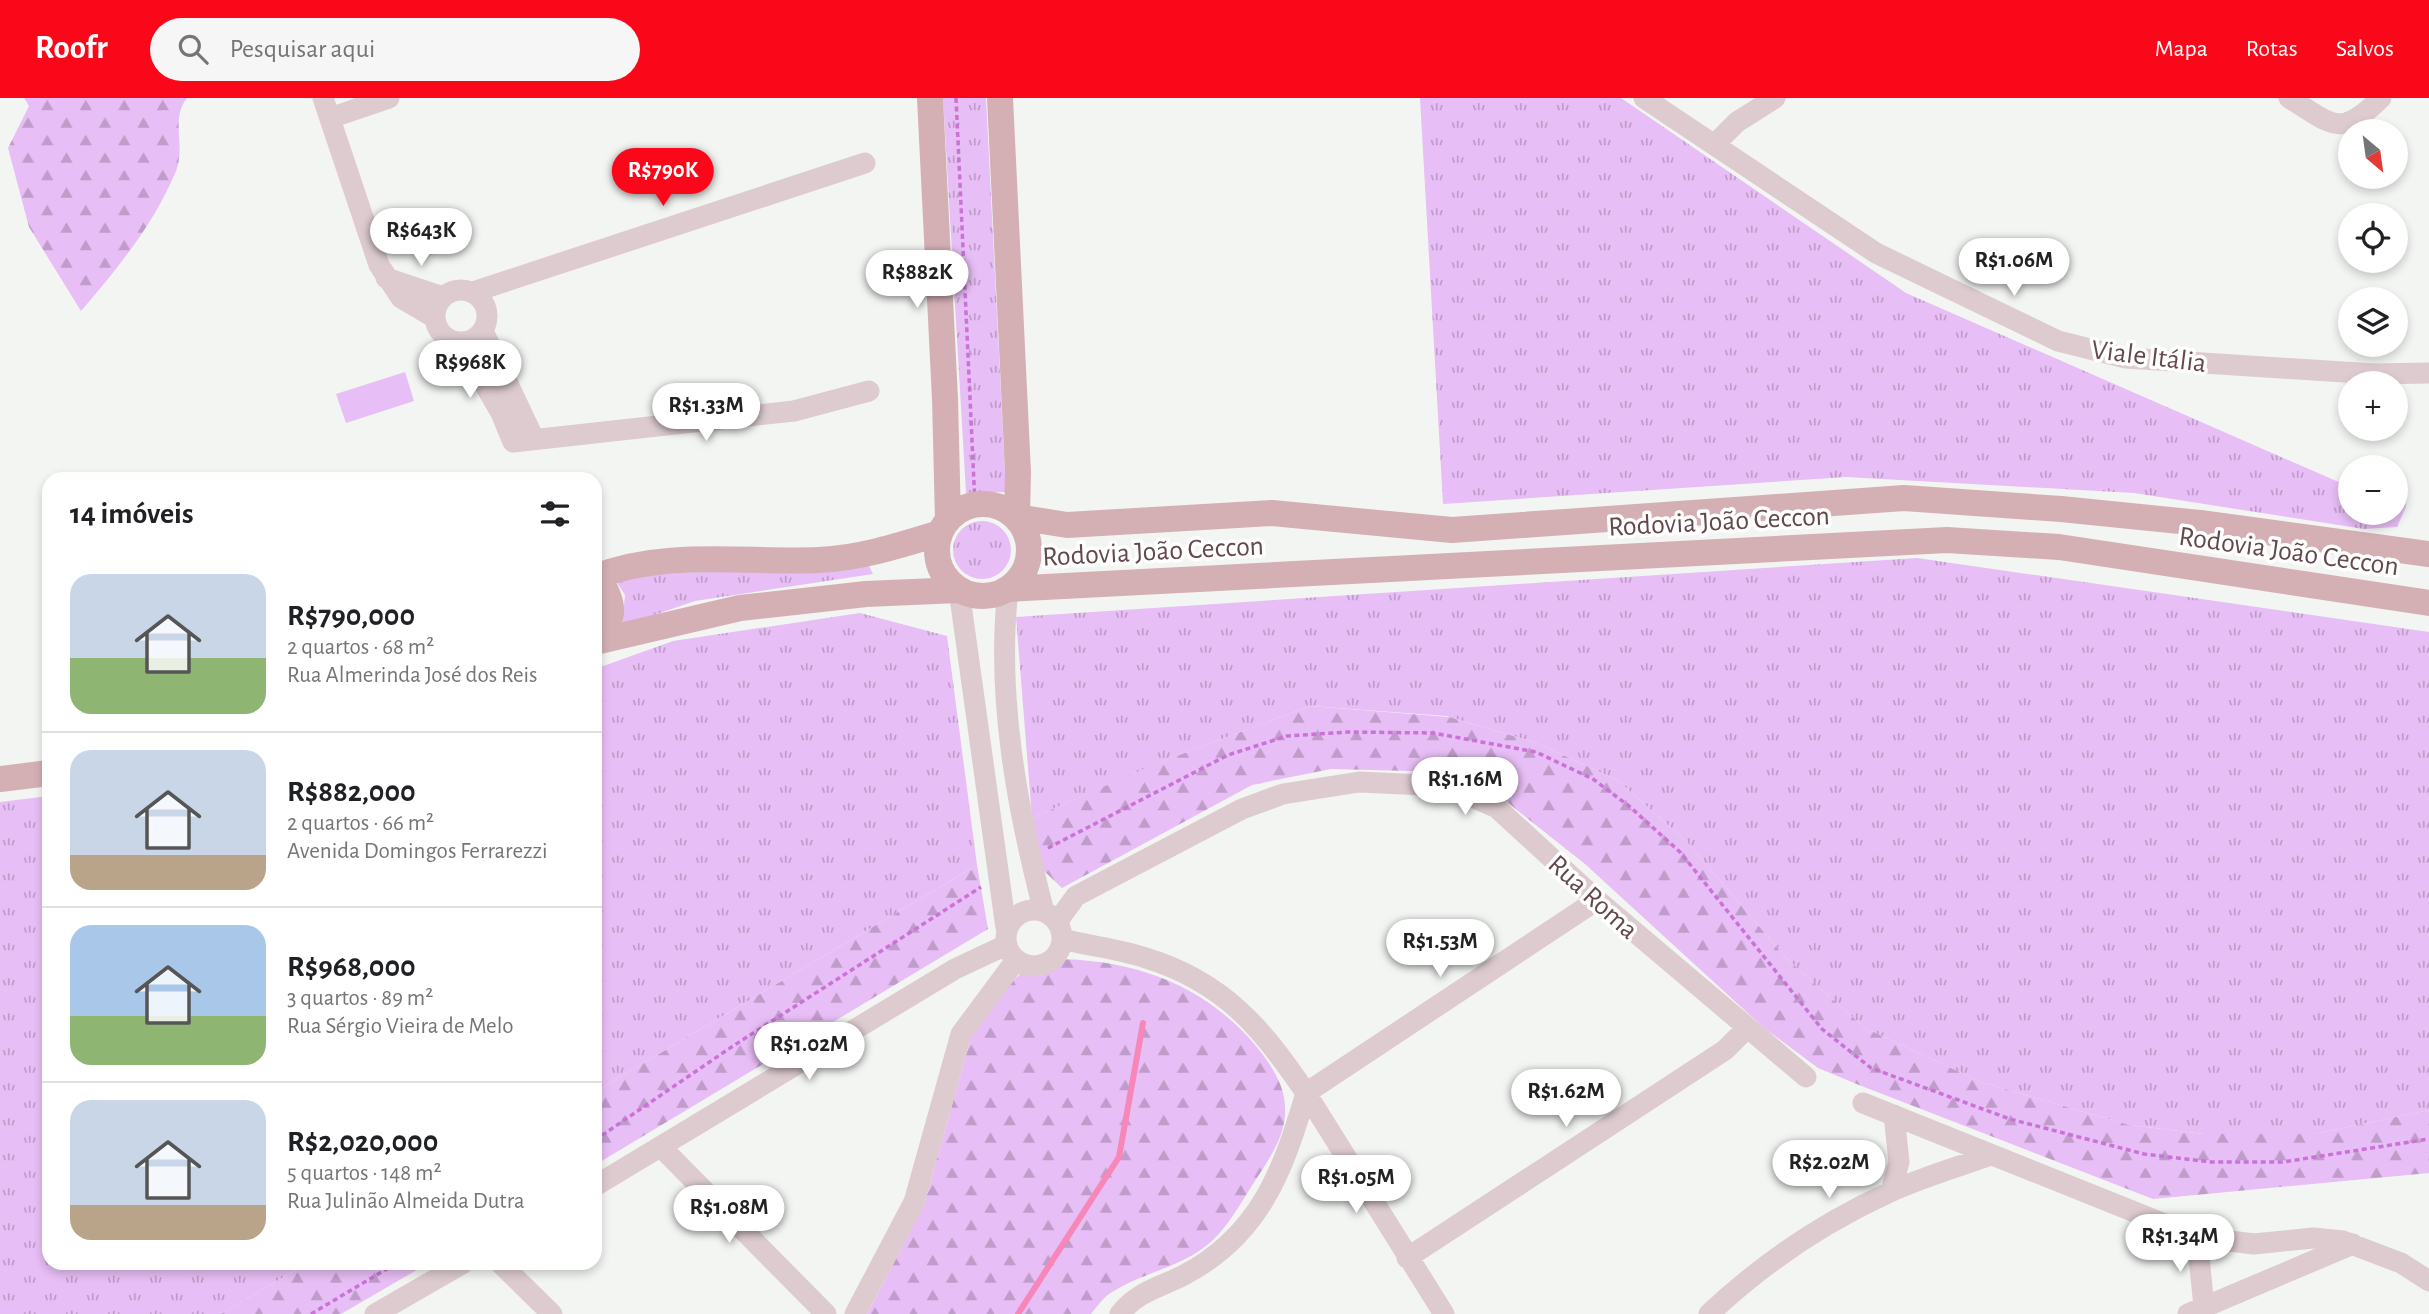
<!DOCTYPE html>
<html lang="pt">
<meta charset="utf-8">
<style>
:root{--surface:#fff;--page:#f6f6f6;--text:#202124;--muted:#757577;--line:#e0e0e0;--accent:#fb071a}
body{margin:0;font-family:"Alegreya Sans",sans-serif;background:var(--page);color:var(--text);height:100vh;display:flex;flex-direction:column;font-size:26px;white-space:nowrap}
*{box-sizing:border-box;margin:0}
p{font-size:23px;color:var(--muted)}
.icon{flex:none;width:38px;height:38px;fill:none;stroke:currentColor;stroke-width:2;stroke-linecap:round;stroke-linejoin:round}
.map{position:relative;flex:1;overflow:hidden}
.drawer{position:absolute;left:42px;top:374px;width:560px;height:798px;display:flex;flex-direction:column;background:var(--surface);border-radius:21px;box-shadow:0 4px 10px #0003}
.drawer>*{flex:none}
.needle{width:46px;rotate:151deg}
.controls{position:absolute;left:2338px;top:21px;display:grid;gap:14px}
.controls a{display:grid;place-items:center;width:70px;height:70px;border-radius:50%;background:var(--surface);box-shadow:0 4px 10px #0003;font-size:35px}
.price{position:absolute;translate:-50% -60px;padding:0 16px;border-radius:24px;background:#fff;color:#222;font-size:23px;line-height:46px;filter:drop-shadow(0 2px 4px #0008)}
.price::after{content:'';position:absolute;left:50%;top:42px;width:21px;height:16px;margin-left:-10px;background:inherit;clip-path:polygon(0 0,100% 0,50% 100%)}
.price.selected{background:var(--accent);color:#fff}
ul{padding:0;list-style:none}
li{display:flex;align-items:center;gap:21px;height:175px;padding:0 28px}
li+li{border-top:2px solid var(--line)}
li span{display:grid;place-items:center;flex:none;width:196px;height:140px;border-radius:21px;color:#555}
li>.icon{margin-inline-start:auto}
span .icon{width:84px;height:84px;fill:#fffc;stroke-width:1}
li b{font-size:30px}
h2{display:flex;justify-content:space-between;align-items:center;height:84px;padding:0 28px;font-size:30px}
header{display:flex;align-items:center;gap:42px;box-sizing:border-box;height:98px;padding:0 35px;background:var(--accent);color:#fff}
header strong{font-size:33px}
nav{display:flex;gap:38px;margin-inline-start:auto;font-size:24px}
.search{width:490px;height:63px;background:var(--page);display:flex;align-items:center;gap:18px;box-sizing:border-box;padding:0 24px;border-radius:38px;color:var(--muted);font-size:26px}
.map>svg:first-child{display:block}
.grass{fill:url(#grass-tufts)}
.forest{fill:url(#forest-firs)}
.pitch{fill:#e7bef5}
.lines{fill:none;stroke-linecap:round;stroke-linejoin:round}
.stream{stroke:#f687b8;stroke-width:6}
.path{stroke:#ca72d8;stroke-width:3.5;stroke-dasharray:5 3.5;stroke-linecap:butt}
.minor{stroke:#ddcbcf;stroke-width:21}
.major{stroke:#d4b0b5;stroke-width:26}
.labels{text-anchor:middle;stroke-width:7;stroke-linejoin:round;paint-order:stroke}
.street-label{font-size:28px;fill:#63484c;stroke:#fff}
</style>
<header>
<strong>Roofr</strong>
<div class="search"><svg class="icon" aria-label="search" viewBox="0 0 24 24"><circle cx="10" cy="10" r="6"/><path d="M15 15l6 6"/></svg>Pesquisar aqui</div>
<nav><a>Mapa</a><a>Rotas</a><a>Salvos</a></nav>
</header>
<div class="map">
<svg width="2429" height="1216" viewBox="0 0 2429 1216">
<defs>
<pattern id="grass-tufts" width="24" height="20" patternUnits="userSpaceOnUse" patternTransform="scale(1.75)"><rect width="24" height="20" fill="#e7bef5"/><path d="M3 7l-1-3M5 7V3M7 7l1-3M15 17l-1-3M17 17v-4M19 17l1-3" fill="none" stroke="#bf9cc9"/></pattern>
<pattern id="forest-firs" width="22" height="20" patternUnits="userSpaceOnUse" patternTransform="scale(1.75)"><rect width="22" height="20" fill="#e7bef5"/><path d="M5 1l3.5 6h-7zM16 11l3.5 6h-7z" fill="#bf9cc9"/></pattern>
</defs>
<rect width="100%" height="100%" fill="#f3f5f3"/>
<path class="grass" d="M943 0H986L1006 394 966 395Z
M1420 0H1621L1906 195 2350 389V415H2396V386L2407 389 2406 409 2397 429 2364 431 2134 395 1846 379 1443 406Z
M953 452a29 29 0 1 1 58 0a29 29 0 1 1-58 0Z
M1917 460 2429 534V1012L2315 1036H2204L2129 1027 1981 984 1865 930 1786 860 1686 743 1617 682 1537 645 1446 618 1310 608 1156 666 1032 720 1016 519Z
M869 468 873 476 695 503 622 528 625 497 612 477Z
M860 515 947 538 977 767 595 994V571L673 543Z
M49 698V1166H306L221 1216H0V704Z"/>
<path class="forest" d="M24 0H187C170 21 186 49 176 73 154 126 118 170 81 213L29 129 8 50 29 8Z
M1310 608 1449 619 1537 645 1617 682 1686 743 1786 860 1865 930 1981 984 2129 1027 2204 1036H2315L2429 1012V1075L2153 1101 1859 987 1818 970 1764 930 1585 766 1503 701 1449 674 1331 671 1252 687 1062 790 1044 773 1032 720 1153 667Z
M977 767 988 831 595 1067V994Z
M1053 861C1133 861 1204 886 1256 948 1270 965 1285 987 1285 1009 1287 1038 1267 1064 1253 1086 1241 1105 1228 1128 1212 1143 1182 1170 1142 1174 1109 1196 1102 1201 1096 1210 1091 1216H867L924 1107 971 939 989 908 1021 875Z
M306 1166H427L341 1216H221Z"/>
<path class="pitch" d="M405 274 414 303 346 325 336 296Z"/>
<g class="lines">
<path class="stream" d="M1018 1216 1119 1059 1143 925"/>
<path class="path" d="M956 0 975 407
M1048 750 1228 657 1287 638 1348 634 1433 635 1536 654 1593 681 1629 708 1680 754 1822 931 1871 970 2010 1021 2144 1056 2211 1064H2283L2429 1041
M595 1042 733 948 981 789
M311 1216 395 1166"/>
<path class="minor" d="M323 0 379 167 401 200 435 220
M1644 0 1876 155 2058 243 2126 260 2374 276 2428 275
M2289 0C2334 27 2339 41 2381 0
M330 20 389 0
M1715 46 1737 24 1775 0
M386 180 443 199
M435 218a26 26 0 1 1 52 0a26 26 0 1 1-52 0Z
M473 194 865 65
M483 233 534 341
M460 244 501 315 513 344 794 313 869 293
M1008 491C996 598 1017 710 1044 814
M959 492 1006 830
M1006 840a28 28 0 1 1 56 0a28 28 0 1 1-56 0Z
M1057 824 1076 798 1242 711 1283 696 1359 684 1447 688 1497 710 1597 802 1806 979
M1062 841C1089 848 1119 851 1146 860 1224 884 1262 930 1306 995 1283 1073 1260 1137 1184 1177 1161 1189 1136 1194 1120 1216
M1863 1005 2197 1139 2254 1146 2313 1140 2343 1143 2401 1165 2429 1183
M661 1049 826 1216
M595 1088 955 871 1006 847
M1891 1093 1899 1064 1894 1017
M2197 1139 2204 1209
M1407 1160 1725 952 1746 931
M501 1166 552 1216
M375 1216 462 1166
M855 1216 914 1104 961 936 1016 862
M1444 1216 1306 995 1597 802
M1709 1216C1763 1165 1822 1125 1890 1094 1923 1079 1958 1069 1991 1057
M2188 1216 2353 1146"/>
<path class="major" d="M930 0 945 301 948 422
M1000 0 1018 374 1017 419 1067 427 1272 415 1452 432 1904 400 2061 411 2200 425 2429 456
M937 452a46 46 0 1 1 92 0a46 46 0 1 1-92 0Z
M595 479C667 451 744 465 819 462 861 460 901 447 940 435
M1008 491 1947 442 2059 449 2429 505
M595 544 740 510 866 496 959 492
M595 544C618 517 614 507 598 477
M0 681 49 675"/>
</g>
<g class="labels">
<g class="street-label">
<text transform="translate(2149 257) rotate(7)" y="10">Viale Itália</text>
<text transform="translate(1719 422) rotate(-3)" y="10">Rodovia João Ceccon</text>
<text transform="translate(1153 452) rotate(-3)" y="10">Rodovia João Ceccon</text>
<text transform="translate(2289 452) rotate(8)" y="10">Rodovia João Ceccon</text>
<text transform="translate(1594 798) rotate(42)" y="10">Rua Roma</text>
</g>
</g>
</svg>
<div class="controls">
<a><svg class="needle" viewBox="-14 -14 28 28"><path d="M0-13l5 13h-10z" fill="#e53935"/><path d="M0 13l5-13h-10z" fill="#757577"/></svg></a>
<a><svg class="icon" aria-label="locate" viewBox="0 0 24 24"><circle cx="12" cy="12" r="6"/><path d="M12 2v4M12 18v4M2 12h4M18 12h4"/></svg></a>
<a><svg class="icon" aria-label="layers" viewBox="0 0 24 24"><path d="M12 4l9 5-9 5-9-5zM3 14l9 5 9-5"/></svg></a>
<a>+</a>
<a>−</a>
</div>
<b class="price selected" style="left:663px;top:110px">R$790K</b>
<b class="price" style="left:421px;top:170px">R$643K</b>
<b class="price" style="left:2014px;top:200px">R$1.06M</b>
<b class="price" style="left:917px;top:212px">R$882K</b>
<b class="price" style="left:470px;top:302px">R$968K</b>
<b class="price" style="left:706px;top:345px">R$1.33M</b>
<b class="price" style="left:1465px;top:719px">R$1.16M</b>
<b class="price" style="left:1440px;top:881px">R$1.53M</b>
<b class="price" style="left:809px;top:984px">R$1.02M</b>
<b class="price" style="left:1566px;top:1031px">R$1.62M</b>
<b class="price" style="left:1829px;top:1102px">R$2.02M</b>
<b class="price" style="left:1356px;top:1117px">R$1.05M</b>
<b class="price" style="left:729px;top:1147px">R$1.08M</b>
<b class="price" style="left:2180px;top:1176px">R$1.34M</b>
<section class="drawer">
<h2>14 imóveis<svg class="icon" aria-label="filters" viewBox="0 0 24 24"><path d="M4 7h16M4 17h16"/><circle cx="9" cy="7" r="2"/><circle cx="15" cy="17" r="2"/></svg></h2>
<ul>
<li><span style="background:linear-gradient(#c9d6e8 60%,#8fb573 0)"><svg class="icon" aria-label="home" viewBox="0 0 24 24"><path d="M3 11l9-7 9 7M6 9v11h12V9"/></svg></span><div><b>R$790,000</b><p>2 quartos · 68 m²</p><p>Rua Almerinda José dos Reis</p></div></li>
<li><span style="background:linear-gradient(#c9d6e8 75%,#b9a48a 0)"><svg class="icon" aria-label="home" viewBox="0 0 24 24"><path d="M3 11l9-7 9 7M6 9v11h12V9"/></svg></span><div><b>R$882,000</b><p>2 quartos · 66 m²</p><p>Avenida Domingos Ferrarezzi</p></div></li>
<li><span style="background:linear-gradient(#a9c7e8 65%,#8fb573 0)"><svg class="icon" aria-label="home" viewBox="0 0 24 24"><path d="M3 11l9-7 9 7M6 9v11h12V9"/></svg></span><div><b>R$968,000</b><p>3 quartos · 89 m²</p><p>Rua Sérgio Vieira de Melo</p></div></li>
<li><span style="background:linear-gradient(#c9d6e8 75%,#b9a48a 0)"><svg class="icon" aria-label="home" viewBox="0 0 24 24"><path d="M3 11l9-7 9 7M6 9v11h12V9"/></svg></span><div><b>R$2,020,000</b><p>5 quartos · 148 m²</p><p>Rua Julinão Almeida Dutra</p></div></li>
</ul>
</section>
</div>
